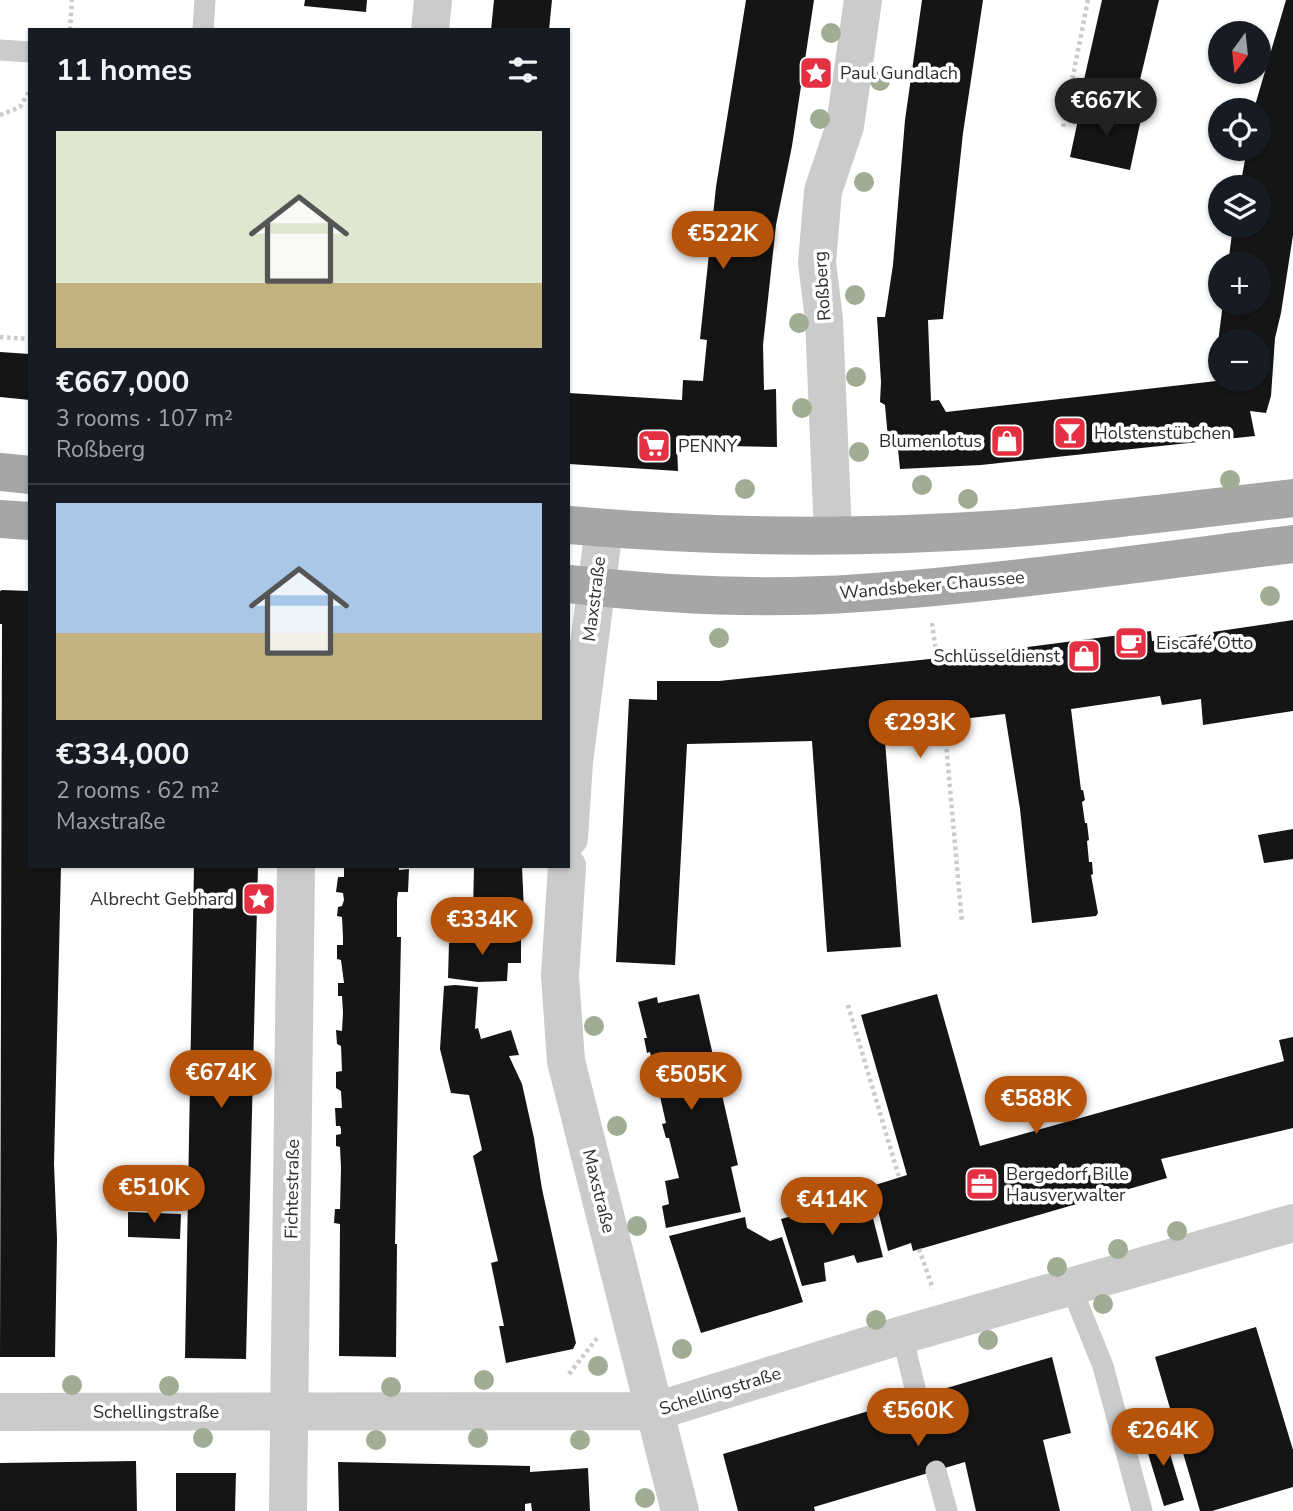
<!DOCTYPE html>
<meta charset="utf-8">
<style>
:root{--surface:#171b24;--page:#20242c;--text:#f1f3f6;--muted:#9ea1a6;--line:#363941;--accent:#b45309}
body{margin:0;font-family:"Nunito Sans",sans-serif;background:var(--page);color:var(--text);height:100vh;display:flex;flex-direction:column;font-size:26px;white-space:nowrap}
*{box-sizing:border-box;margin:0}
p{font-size:23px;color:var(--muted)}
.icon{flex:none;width:38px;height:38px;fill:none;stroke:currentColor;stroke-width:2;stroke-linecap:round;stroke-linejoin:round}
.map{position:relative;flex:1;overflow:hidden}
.panel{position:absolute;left:28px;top:28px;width:542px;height:840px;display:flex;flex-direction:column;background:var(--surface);border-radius:0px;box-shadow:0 2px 5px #0004}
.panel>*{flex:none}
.needle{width:46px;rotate:195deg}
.tools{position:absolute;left:1208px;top:21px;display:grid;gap:14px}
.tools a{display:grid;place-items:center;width:63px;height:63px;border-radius:50%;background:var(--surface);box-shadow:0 2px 5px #0004;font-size:35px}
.price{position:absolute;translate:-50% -60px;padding:0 16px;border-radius:24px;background:var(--accent);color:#fff;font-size:23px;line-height:46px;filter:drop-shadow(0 2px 4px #0008)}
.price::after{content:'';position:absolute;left:50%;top:42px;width:21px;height:16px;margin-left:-10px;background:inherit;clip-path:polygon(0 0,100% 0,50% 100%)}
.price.current{background:#222;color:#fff}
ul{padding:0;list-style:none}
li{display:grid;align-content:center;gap:14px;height:371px;padding:0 28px}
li+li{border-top:2px solid var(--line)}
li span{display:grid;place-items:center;height:217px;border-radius:0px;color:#555}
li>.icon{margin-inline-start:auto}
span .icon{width:126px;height:126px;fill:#fffc;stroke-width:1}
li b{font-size:30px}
h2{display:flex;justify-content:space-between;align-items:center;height:84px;padding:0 28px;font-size:30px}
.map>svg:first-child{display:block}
.building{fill:#151515}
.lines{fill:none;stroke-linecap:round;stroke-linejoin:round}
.path{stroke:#cbcbcb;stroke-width:4.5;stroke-dasharray:3.5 3.5;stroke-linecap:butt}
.service{stroke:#cbcbcb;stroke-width:21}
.minor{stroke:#cbcbcb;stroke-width:38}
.primary{stroke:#a6a6a6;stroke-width:38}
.tree{fill:#a0ac94}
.labels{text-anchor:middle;stroke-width:7;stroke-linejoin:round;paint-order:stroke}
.poi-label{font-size:18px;fill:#2e2e2e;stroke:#fff;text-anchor:start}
.street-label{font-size:18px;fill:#2e2e2e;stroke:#fff}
</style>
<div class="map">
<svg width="1293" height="1511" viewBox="0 0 1293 1511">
<rect width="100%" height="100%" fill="#fff"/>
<path class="building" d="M305 0H367L366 12 304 6Z
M494 0H552L549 30H491Z
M746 0H814L792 146 776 225 763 345 764 390 776 389 777 447 677 445 678 471 569 464V393L682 400 683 380 703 381 707 340 700 339 716 187Z
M922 0H983L963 133 943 319 928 320 931 401 939 400 946 412 1225 380H1258V341H1220V373L1214 374 1223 303H1258V264H1228L1233 226H1258V187H1240L1247 149H1258V110H1255L1256 102 1286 0H1293V235L1281 313 1275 338 1271 396 1266 413 1250 411 1255 436 981 465 900 469 897 439H888L885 405 880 402 881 382 877 317H885L893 265 905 120Z
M1102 0H1159L1134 105 1081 93Z
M1081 106 1141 119 1130 170 1070 157Z
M0 352 30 354V400L0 397Z
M2 590 30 591V866H61L54 1164 57 1239 55 1357H0L2 624H0V591Z
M1293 620V711L1203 725 1201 699 1162 705 1160 696 1071 709 1081 790H1083L1085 800 1082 802 1085 823H1087L1089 840 1087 841 1089 862H1092L1093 874 1091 875 1098 913 1096 916 1032 923 1020 809 1005 714 884 728 901 947 827 952 812 741 687 744 675 965 616 962 629 699 657 700V681H719L949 657 1151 631 1152 641Z
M1293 829V859L1264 863 1258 835Z
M194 866H258L246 1359 185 1358Z
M344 866H399V870L409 869 408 892H398L397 899V937H401L395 1244H397L396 1357 339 1356 340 1224 334 1223 335 1209H340L341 1168 340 1147 336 1146V1135L341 1134V1129L340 1126H336L335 1108H342L341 1091 336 1088V1072L342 1071 341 1046 337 1044 336 1030 342 1031 343 1013 342 996H338V983H344L341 960 337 959V945H343V938L342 917 337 916 338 907 342 906 344 900 343 893 336 892 338 877H344Z
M474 866H522L524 912H473Z
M482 931 483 938 521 939V963H508L507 981 478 982 448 978 449 943 456 942V932Z
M455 985 478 987 475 1029 478 1028 481 1039 511 1030 519 1055 509 1056 522 1084 534 1138 542 1189 576 1343 573 1349 506 1363 499 1326H504L491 1263 498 1261 473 1156 482 1150 469 1095 451 1093 440 1049 444 986Z
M699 994 738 1165 731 1167 741 1212 666 1228 662 1206 669 1204 665 1181 679 1178 669 1138H666L662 1124 666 1123 650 1052 647 1053 644 1038H647L638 1002 657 997 658 1003Z
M937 994 980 1146 1284 1061 1279 1040 1293 1037V1128L1161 1159 1167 1178 913 1251 911 1243 888 1251 872 1186 907 1175 861 1015Z
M867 1195 883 1257 857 1263 854 1255 824 1263 826 1281 802 1286 781 1219Z
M128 1212 181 1214 180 1239 128 1237Z
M745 1217 747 1228 770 1241 782 1237 803 1302 701 1333 669 1236Z
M1256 1327 1293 1450V1487L1212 1511H1200L1155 1357Z
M1052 1357 1071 1433 1043 1440 1060 1511H976L965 1462 814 1507 815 1511H738L723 1454Z
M1163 1431 1184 1500 1164 1506 1143 1437Z
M136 1461 137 1511H0V1463Z
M338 1462 530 1466V1472L588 1468 590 1511H532L531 1503 525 1504V1511H339Z
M176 1473H236L235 1511H176Z"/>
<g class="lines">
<path class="path" d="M70 30 72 0
M0 115 20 107 30 90
M1063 127 1088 0
M0 337 30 339
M932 623 937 658
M944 721 962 923
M848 1005 899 1177
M919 1249 933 1289
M569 1374 598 1337"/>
<path class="service" d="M203 30 205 0
M0 50 30 52
M1071 1287 1103 1366 1142 1511
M902 1335 917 1396
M936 1471 947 1511"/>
<path class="minor" d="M430 30 433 0
M833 535 824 319 817 263 823 191 845 126 863 0
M569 838 574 762 604 528
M567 866 560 976 566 1061 680 1511
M0 1412 656 1411 902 1335 1293 1223
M288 1511 296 866"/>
<path class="primary" d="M0 472 30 475
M0 519 30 521
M569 525C707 537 848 539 987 530 1089 523 1191 510 1293 498
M569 584C665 595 764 600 860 593 1005 583 1149 562 1293 544"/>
</g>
<g class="tree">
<circle cx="831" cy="33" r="10"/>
<circle cx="880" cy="81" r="10"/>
<circle cx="820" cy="119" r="10"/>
<circle cx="864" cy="182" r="10"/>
<circle cx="855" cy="295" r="10"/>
<circle cx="799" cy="323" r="10"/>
<circle cx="856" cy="377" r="10"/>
<circle cx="802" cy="408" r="10"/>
<circle cx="859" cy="452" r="10"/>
<circle cx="1230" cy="480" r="10"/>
<circle cx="922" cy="485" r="10"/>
<circle cx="745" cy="489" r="10"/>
<circle cx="968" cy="499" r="10"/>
<circle cx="1270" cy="596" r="10"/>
<circle cx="719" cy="638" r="10"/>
<circle cx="594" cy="1026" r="10"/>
<circle cx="617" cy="1126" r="10"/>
<circle cx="637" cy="1226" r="10"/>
<circle cx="1177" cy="1231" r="10"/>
<circle cx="1118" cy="1249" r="10"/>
<circle cx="1057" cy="1267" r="10"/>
<circle cx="1103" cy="1304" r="10"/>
<circle cx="876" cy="1320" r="10"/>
<circle cx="988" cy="1340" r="10"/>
<circle cx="682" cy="1349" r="10"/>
<circle cx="598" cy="1366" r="10"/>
<circle cx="484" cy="1380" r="10"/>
<circle cx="72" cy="1385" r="10"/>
<circle cx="169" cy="1386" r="10"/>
<circle cx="391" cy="1387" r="10"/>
<circle cx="203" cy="1438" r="10"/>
<circle cx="478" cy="1438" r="10"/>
<circle cx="376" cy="1440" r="10"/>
<circle cx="580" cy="1440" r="10"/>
<circle cx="645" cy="1498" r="10"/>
</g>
<defs>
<symbol id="sight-square" viewBox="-11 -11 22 22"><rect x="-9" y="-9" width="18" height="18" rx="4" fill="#e33143" stroke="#fff"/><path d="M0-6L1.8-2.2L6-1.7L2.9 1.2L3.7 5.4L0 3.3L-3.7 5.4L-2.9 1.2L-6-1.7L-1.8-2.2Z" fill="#fff"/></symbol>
<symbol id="bar-square" viewBox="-11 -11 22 22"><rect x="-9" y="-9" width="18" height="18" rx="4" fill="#e33143" stroke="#fff"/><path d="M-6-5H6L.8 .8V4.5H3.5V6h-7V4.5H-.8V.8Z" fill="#fff"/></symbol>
<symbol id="shop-square" viewBox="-11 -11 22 22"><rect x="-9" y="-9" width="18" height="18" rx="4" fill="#e33143" stroke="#fff"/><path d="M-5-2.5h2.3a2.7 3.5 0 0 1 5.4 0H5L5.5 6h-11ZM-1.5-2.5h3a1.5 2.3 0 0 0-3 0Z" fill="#fff"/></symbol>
<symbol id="supermarket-square" viewBox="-11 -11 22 22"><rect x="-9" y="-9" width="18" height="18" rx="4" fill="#e33143" stroke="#fff"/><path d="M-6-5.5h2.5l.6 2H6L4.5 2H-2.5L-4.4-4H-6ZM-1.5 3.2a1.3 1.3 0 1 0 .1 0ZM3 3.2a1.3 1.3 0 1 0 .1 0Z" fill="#fff"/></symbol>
<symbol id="cafe-square" viewBox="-11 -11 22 22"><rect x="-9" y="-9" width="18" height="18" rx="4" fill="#e33143" stroke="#fff"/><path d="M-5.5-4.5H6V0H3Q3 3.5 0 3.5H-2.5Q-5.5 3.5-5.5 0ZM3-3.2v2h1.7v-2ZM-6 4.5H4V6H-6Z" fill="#fff"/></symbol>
<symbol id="office-square" viewBox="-11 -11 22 22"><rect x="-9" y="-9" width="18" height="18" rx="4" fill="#e33143" stroke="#fff"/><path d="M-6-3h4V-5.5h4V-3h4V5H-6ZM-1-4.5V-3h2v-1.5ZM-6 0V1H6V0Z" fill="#fff"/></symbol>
</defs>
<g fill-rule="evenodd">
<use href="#sight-square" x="797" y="54" width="38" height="38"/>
<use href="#bar-square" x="1051" y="414" width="38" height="38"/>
<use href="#shop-square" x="988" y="422" width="38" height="38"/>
<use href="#supermarket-square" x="635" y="427" width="38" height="38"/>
<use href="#cafe-square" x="1112" y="624" width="38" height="38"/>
<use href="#shop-square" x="1065" y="637" width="38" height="38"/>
<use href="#sight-square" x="240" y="880" width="38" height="38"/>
<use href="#office-square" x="963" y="1165" width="38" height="38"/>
</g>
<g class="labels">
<g class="poi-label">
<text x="840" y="79">Paul Gundlach</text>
<text x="1094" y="439">Holstenstübchen</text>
<text x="982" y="447" text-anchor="end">Blumenlotus</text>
<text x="678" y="452">PENNY</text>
<text x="1156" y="649">Eiscafé Otto</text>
<text x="1060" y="662" text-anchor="end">Schlüsseldienst</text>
<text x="234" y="905" text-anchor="end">Albrecht Gebhard</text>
<text x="1006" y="1180">Bergedorf Bille<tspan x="1006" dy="21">Hausverwalter</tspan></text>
</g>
<g class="street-label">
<text transform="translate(822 286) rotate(-94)" y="6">Roßberg</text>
<text transform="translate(932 585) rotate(-5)" y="6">Wandsbeker Chaussee</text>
<text transform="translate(594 599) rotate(-83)" y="6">Maxstraße</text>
<text transform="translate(292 1189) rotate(-89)" y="6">Fichtestraße</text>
<text transform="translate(599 1191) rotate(76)" y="6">Maxstraße</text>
<text transform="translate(720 1391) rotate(-17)" y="6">Schellingstraße</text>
<text x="156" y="1418">Schellingstraße</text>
</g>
</g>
</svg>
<div class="tools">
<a><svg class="needle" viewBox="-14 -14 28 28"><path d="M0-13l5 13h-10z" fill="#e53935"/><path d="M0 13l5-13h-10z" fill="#9ea1a6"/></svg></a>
<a><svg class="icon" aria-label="locate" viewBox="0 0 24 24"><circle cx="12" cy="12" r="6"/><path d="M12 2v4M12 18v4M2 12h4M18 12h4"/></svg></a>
<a><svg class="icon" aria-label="layers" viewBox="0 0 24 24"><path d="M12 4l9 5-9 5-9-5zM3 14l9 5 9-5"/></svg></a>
<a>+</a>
<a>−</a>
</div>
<b class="price current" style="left:1106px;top:138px">€667K</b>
<b class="price" style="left:723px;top:271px">€522K</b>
<b class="price" style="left:920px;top:760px">€293K</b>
<b class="price" style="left:482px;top:957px">€334K</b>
<b class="price" style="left:221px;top:1110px">€674K</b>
<b class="price" style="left:691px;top:1112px">€505K</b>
<b class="price" style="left:1036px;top:1136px">€588K</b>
<b class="price" style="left:154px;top:1225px">€510K</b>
<b class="price" style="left:832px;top:1237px">€414K</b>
<b class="price" style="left:918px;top:1448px">€560K</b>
<b class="price" style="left:1163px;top:1468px">€264K</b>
<section class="panel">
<h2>11 homes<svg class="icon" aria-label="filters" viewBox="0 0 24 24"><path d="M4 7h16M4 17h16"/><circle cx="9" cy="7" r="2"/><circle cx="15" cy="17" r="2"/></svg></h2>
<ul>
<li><span style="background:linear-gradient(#dfe7d0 70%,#c2b280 0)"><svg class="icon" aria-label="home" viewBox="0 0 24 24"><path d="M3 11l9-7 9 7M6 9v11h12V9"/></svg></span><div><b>€667,000</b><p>3 rooms · 107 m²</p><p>Roßberg</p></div></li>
<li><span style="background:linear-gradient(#a9c7e8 60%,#c2b280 0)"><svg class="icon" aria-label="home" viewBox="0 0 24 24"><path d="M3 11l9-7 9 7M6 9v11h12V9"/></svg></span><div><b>€334,000</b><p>2 rooms · 62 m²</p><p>Maxstraße</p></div></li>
</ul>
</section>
</div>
